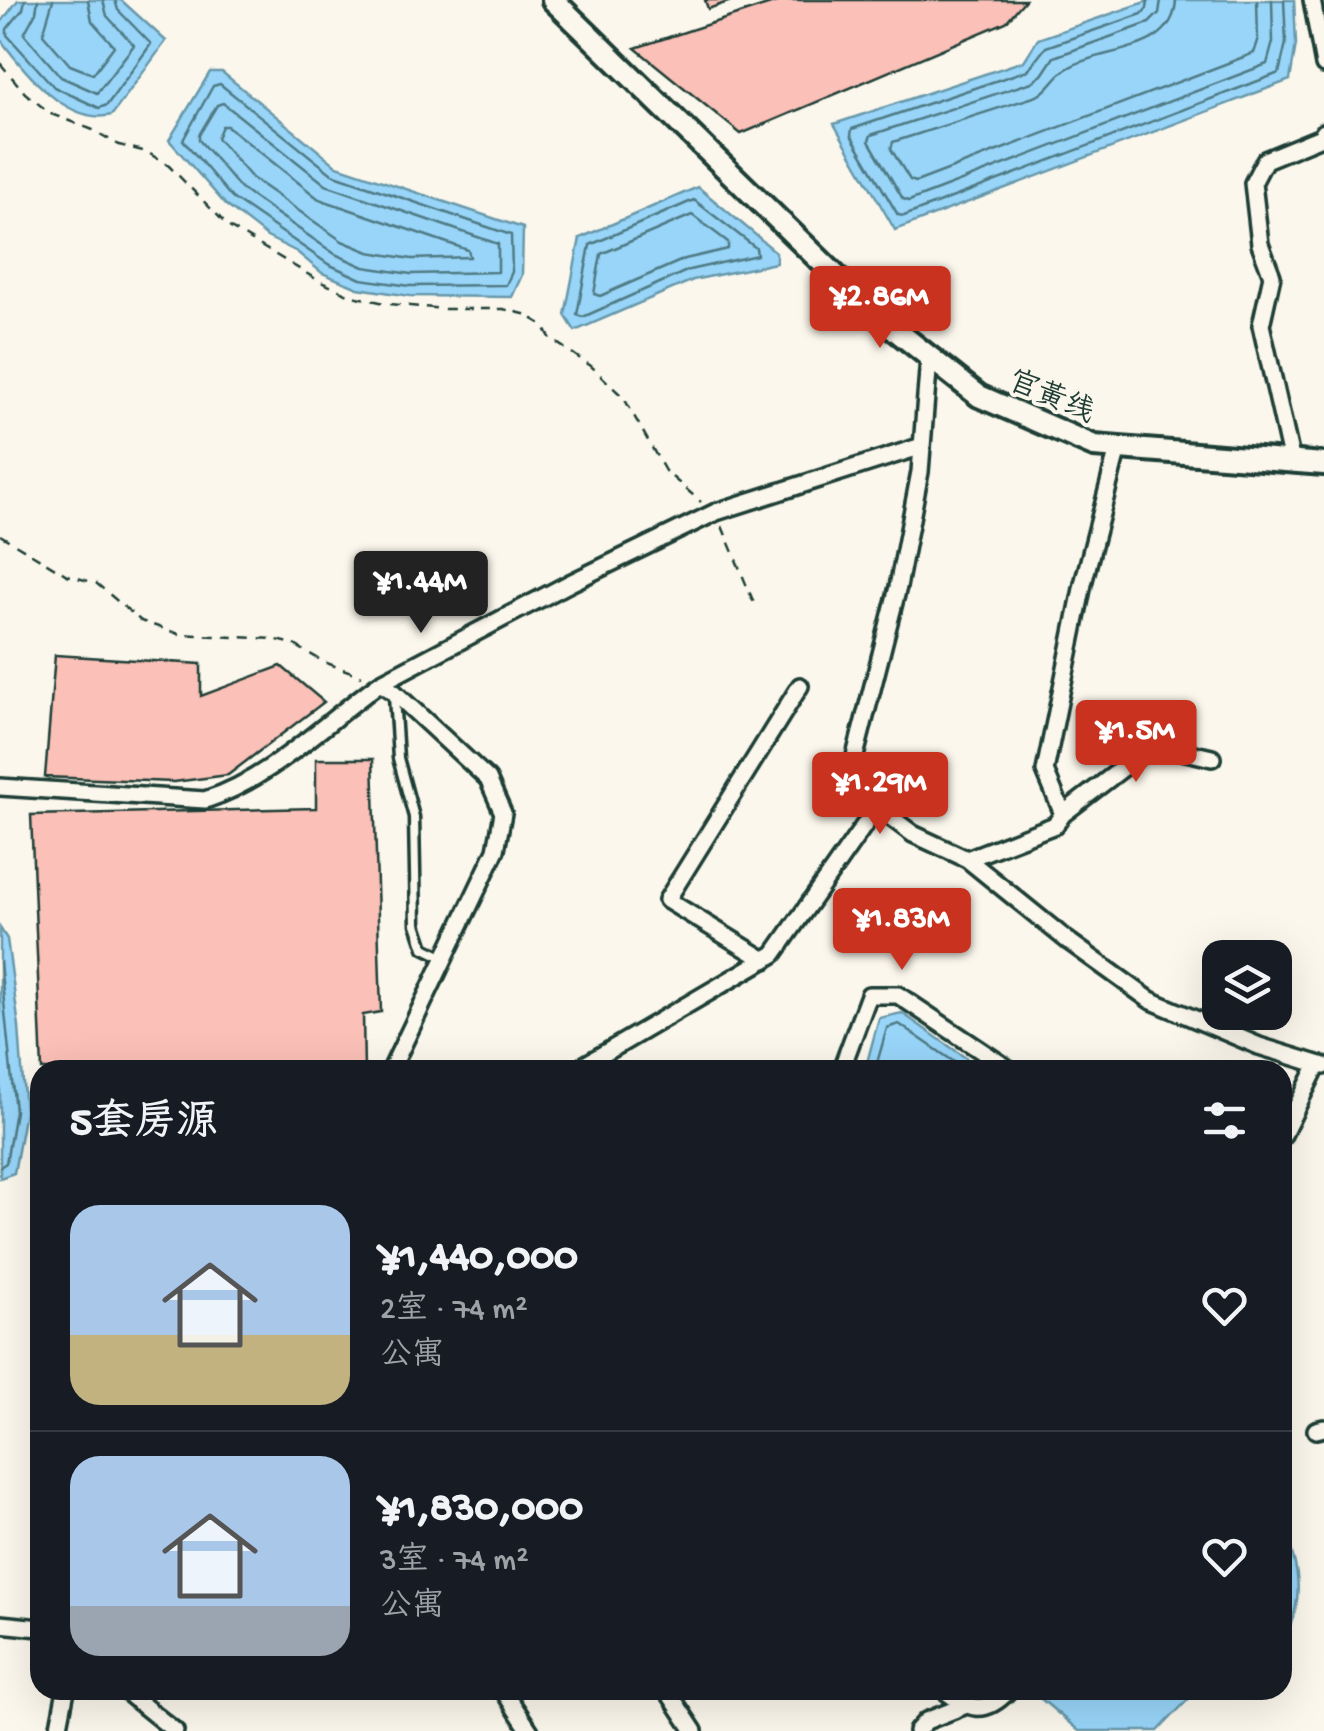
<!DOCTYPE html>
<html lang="zh">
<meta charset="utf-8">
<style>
:root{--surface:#171b24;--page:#20242c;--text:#f1f3f6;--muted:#9ea1a6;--line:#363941;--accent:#c8321e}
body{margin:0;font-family:"Gochi Hand","LXGW WenKai TC",sans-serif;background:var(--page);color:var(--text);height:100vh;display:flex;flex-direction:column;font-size:38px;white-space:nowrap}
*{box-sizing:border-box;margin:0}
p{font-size:32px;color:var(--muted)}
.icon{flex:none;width:55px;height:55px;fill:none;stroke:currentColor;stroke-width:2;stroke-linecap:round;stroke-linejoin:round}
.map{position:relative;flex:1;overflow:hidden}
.details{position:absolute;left:30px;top:1060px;width:1262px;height:640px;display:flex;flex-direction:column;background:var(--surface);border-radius:30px;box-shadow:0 10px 40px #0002}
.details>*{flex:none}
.tools{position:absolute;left:1202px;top:940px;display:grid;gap:20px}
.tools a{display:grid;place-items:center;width:90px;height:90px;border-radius:20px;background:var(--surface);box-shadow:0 10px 40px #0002;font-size:50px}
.price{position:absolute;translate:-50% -85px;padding:0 22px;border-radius:10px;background:var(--accent);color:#fff;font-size:32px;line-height:65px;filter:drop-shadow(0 2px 5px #0008)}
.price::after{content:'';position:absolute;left:50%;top:60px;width:30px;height:22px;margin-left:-15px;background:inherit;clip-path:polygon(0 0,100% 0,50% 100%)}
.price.selected{background:#222;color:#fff}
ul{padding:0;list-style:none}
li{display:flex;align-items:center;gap:30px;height:250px;padding:0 40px}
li+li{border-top:2px solid var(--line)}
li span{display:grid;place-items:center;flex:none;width:280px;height:200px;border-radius:30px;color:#555}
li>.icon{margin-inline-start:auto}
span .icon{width:120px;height:120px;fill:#fffc;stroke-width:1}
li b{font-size:42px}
h2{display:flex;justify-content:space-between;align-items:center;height:120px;padding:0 40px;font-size:42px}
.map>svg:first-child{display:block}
.water{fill:#98d5f9;stroke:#6898aa;stroke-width:2.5}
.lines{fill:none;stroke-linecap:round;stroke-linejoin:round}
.shore{stroke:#4f7a83;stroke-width:2.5}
.building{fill:#fbc0b8;stroke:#1f3d34;stroke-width:2.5}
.service-casing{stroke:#1f3d34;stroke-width:15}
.minor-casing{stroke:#1f3d34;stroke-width:22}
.tertiary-casing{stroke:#1f3d34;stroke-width:28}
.path{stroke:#1f3d34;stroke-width:2.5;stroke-dasharray:10 8;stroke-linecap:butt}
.service{stroke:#fbf7ec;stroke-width:8}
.minor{stroke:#fbf7ec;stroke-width:15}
.tertiary{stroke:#fbf7ec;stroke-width:20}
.labels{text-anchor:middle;stroke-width:8;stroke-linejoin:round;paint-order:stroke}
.street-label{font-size:30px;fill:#1f3d34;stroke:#fbf7ec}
</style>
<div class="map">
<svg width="1324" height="1731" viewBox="0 0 1324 1731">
<rect width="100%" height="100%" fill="#fbf7ec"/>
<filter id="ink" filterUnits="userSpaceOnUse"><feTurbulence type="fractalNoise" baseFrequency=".01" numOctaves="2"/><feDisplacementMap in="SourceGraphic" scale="20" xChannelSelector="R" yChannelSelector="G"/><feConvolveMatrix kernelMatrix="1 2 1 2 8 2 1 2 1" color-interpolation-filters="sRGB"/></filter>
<g filter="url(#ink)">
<path class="water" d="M18 0H121L166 41 112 115C67 126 24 71 0 39V24Z
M1151 0H1294L1296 44 1290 80 895 230 834 124 1024 61 1038 39Z
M210 72H222L337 166 523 228 522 275 512 297 410 296 358 288 322 273 297 252 267 237 226 205 169 140Z
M698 187 776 252V263L693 280 575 331 565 315 580 238Z
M0 928 7 939 19 1027 25 1112 14 1173 0 1178Z
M902 1013 983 1070H865L879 1018Z
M1282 1524C1296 1560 1305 1590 1290 1626L1283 1630Z
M1047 1690H1197L1158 1731H1079L1040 1698Z"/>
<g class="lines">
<path class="shore" d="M25 0 23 9 7 29V35L54 87 99 108 107 105 151 44 118 10 115 0
M38 0 36 12 24 34 61 77 97 93 134 45 107 16 103 0
M53 0 43 34 70 65 93 74 114 46 92 21 88 0
M1148 0 1147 8 1142 14 1046 47 1028 70 852 129 851 135 898 215 904 216 1279 73 1286 43 1284 0
M1161 0 1159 13 1149 23 1054 57 1042 75 1032 82 871 135 869 141 903 199 909 201 1267 64 1273 42 1272 0
M1176 0C1174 56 1100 46 1065 70 1054 77 1050 89 1037 96L893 142 891 149 910 180 916 182 1254 53 1258 41 1257 0
M220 84 332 174 511 235 512 272 506 285 410 286 361 279 328 264 232 198 183 140 213 86Z
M223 103 326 185 498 244V272L411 274 364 267 335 254 241 189 199 140V135L217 105Z
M222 126H227L319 199 468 250 470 257 412 259 369 252 342 241 252 178 217 138Z
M694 200 756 248 757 255 689 270 583 317 577 315 590 245Z
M692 215 728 242V249L685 259 600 296 594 294 601 254Z
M0 962 15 1111 6 1163 0 1167
M875 1070 887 1028 899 1024 966 1070"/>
</g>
<path class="building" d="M705 0H734L708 9Z
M783 0H1025L1006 22 741 134 635 48Z
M55 655 201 664V696L281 666 324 702 228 775 174 782 45 777Z
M316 759H373L381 1012 363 1015 364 1070H42L31 815 316 808Z"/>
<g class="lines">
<defs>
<path id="service" d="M394 696 398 758 414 817 416 924 424 948 445 958"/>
<path id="minor" d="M1312 0 1324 65
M929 358 920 472 898 587 854 760 861 795 913 834 967 859 1067 940 1150 1000 1259 1046 1324 1066
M1292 462 1261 325 1272 276 1260 244 1253 183 1265 160 1321 137 1324 132
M0 787 205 800C271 779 324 723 380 683
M1063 814 1141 754 1173 749 1212 758
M967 859 1055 825 1063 814 1045 771 1083 584 1118 448
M765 960 667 900 800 686
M391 1070 496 850 503 813 488 779 394 692 380 683 570 583 716 512 922 446
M576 1070 774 954 877 807
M841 1070 869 995H898L1010 1070
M1282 1137 1318 1064
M1316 1430 1324 1428
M0 1624 40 1628
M124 1690 175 1731
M503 1690 530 1731
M667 1690 694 1731
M944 1690C970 1710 985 1716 1009 1690
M58 1731 66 1690
M917 1731 926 1721 964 1706"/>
<path id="tertiary" d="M553 0 875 314 979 396 1094 446 1324 464"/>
</defs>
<use href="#service" class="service-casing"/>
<use href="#minor" class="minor-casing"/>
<use href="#tertiary" class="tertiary-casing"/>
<path class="path" d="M0 63 25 93 51 114 93 130 119 145 147 152 169 166 229 227 321 282 353 296 389 304 444 309H503L524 314 543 325 551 339 591 366 624 398 665 471 701 502
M722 526 756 608
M0 535 67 575 96 583 141 621 179 634 273 639 293 644 324 662 362 676"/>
<use href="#service" class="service"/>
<use href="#minor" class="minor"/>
<use href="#tertiary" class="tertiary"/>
</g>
</g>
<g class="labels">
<g class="street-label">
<text transform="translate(1052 395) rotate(23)" y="10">官黄线</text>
</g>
</g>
</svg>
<div class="tools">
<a><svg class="icon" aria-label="layers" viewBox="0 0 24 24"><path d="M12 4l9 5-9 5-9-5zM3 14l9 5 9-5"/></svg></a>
</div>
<b class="price" style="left:880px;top:351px">¥2.86M</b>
<b class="price selected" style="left:421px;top:636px">¥1.44M</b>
<b class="price" style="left:1136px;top:785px">¥1.5M</b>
<b class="price" style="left:880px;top:837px">¥1.29M</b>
<b class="price" style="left:902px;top:973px">¥1.83M</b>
<section class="details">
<h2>5套房源<svg class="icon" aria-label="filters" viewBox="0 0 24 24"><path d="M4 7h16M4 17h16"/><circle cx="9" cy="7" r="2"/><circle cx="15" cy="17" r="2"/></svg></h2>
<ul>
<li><span style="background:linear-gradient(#a9c7e8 65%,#c2b280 0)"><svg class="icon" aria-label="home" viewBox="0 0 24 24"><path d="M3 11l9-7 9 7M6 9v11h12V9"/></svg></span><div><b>¥1,440,000</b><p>2室 · 74 m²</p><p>公寓</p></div><svg class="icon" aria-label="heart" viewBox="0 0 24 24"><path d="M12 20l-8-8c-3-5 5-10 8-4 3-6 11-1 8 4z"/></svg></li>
<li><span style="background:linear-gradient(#a9c7e8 75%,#9aa5b1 0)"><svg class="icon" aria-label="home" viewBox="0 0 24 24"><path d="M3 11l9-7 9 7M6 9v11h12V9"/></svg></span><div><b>¥1,830,000</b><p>3室 · 74 m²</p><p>公寓</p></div><svg class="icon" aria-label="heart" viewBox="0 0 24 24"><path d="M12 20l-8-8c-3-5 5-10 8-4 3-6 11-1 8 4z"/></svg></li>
</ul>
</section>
</div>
